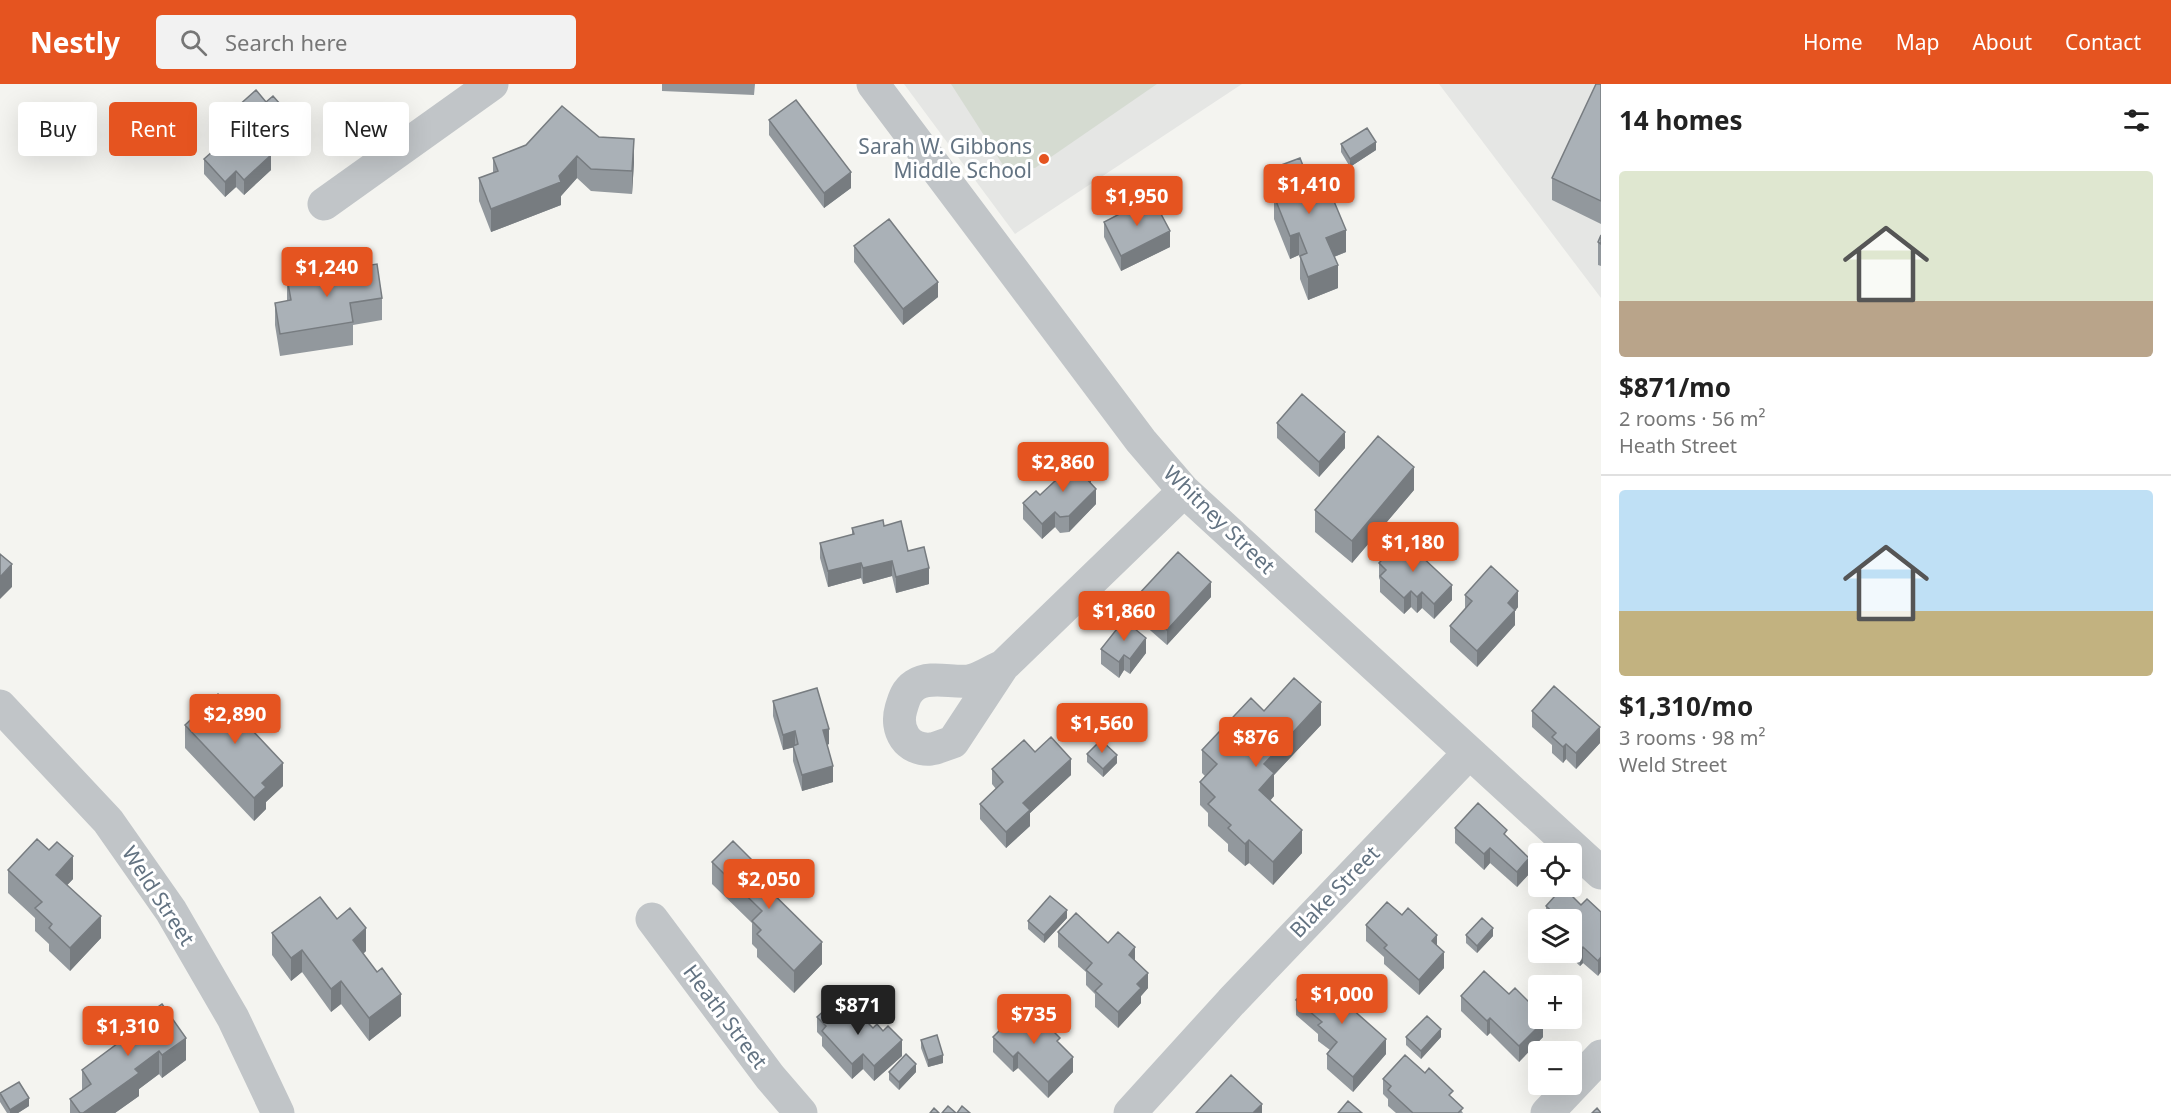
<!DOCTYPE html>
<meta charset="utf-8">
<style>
:root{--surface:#fff;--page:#f2f2f2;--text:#222;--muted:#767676;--line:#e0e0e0;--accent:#e55420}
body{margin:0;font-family:"Noto Sans",sans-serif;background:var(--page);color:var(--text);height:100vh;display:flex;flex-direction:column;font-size:22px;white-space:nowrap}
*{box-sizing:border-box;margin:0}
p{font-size:20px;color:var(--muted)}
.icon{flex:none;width:33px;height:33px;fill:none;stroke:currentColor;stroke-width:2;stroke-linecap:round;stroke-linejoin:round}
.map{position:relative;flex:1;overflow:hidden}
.side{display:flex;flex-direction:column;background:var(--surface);width:570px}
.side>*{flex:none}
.hud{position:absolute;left:18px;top:18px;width:570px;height:54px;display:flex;gap:12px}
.buttons{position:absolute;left:1528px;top:759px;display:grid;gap:12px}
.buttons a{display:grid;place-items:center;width:54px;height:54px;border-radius:6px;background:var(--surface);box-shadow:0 6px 24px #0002;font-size:30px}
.price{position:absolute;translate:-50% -51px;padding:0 14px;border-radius:6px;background:var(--accent);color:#fff;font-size:20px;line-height:39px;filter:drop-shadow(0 2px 3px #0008)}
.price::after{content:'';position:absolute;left:50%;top:36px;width:18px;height:14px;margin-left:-9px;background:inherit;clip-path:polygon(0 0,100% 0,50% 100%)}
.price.selected{background:#222;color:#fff}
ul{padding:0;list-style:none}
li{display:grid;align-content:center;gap:12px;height:318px;padding:0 18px}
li+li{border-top:2px solid var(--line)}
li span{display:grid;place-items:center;height:186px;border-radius:6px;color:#555}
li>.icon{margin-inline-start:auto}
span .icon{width:108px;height:108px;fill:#fffc;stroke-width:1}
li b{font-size:26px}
h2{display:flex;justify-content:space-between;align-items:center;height:72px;padding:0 18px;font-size:26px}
.tag{padding:0 21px;border-radius:6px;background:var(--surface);box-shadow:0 6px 24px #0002;font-size:21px;line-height:54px}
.tag.selected{background:var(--accent);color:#fff}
header{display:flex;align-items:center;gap:36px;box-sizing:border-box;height:84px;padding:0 30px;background:var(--accent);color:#fff}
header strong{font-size:28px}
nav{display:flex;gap:33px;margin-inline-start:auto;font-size:21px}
.search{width:420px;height:54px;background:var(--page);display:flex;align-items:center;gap:15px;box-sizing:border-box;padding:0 21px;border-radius:6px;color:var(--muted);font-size:22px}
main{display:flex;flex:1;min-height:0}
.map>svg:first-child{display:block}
.built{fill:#e5e6e4}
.green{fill:#d5dbd1}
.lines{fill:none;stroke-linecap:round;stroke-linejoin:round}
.street{stroke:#c1c5c8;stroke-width:33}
.wall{fill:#92989d}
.shaded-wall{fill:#777c80}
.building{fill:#aab1b7;stroke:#777c80;stroke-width:1.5}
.poi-dot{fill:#e55420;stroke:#fff;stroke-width:2}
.labels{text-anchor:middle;stroke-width:6;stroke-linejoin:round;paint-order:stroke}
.poi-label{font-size:21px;fill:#637382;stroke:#fff;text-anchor:end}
.street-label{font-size:21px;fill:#637382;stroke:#fff}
</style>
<header>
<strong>Nestly</strong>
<div class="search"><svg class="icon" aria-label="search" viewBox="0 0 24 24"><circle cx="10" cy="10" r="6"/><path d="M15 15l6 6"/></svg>Search here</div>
<nav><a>Home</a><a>Map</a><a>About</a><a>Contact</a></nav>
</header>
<main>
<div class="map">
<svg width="1601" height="1029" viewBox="0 0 1601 1029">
<rect width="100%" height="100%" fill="#f4f4f0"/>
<path class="built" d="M904 0H1242L1015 150Z
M1439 0H1601V215V214Z"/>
<path class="green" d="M951 0H1157L1035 84 1003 81Z"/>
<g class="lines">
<path class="street" d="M873 0 1141 357 1184 407 1601 789
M324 120 492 0
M1003 582 953 658C946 660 938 664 931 665 907 667 895 646 901 625 904 615 906 607 915 601 930 591 952 599 969 597 980 595 993 586 1003 582L1184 407
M0 622 108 737 171 827 233 934 278 1029
M652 835 770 993 801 1029
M1130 1029 1231 918 1469 669
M1547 1029 1601 972"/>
</g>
<path class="wall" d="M662 0H755L754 11 662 7Z
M1601 0V140L1552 116V94Z
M237 23 295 52 274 71 270 67 269 68 271 86 244 111 236 103 225 113 204 90V75L240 43 237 38Z
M769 36 851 104 824 124 769 51Z
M599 53 634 78 632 110 591 107 577 94 561 112V121L491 148 479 117V94L493 89V74L526 61Z
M1341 60 1376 66 1350 83 1341 68Z
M1276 83 1309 97 1346 168 1334 173 1338 204 1308 216 1300 195V174L1299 171 1290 175 1274 135V112L1278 110 1276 106Z
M1104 138 1170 163 1121 187 1104 153Z
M1601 151V182L1598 181V158Z
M854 162 938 213 903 241 854 178Z
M287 194 382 214V236L353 241V261L280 272 275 241V219L287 217Z
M1277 339 1345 364 1319 393 1277 354Z
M1067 379 1091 399 1096 420 1069 448 1060 449 1055 443 1042 455 1023 435V419L1040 411 1067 385Z
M1414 406 1352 479 1315 448V426Z
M884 442 908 467 929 500 896 509 892 492 863 500 861 494 828 503 820 474V459L852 451V444Z
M1379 479 1452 516 1434 535 1422 524 1417 529 1411 523 1404 530 1380 508V496L1379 494Z
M1138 511 1211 513 1167 561 1143 540V531L1138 526Z
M1465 511 1518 523 1515 527V541L1477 583 1450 558V542L1465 525Z
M1101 565 1146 569 1130 590 1124 586 1119 594 1101 580Z
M773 617 829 660 827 661 833 698 802 707 793 677V663L783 666 773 632Z
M1264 627 1321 641 1274 691V712L1270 717 1302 769 1273 801 1249 779 1245 782 1228 767V760L1208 742V729L1200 721V698L1205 692 1202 689V666Z
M1532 627 1600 659 1576 685 1566 675 1563 679 1552 669V661L1532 643Z
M185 641 283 702 266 718V725L254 737 185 664Z
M1035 668 1071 691 1030 729V742L1006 764 980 735V720L996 705 992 700V685Z
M1087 670 1117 679 1103 693 1087 678Z
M1455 744 1507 753 1529 790 1517 803 1490 779 1484 786 1455 759Z
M712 778 757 795 822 880 794 909 757 873V865L752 860V839L712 800Z
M8 786 73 795 67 801 101 854 70 887 49 867V860L35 847V834L8 809Z
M1581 821 1601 828 1598 892 1583 879 1580 882 1565 868H1572V836H1546V822Z
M1067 834 1044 859 1028 845V837Z
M337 835 366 867 363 870 401 932 369 957 341 920 331 928 302 888 291 897 272 871V849Z
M1366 841 1437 862 1444 884 1419 911 1384 880V873L1366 857Z
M1058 848 1108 859 1135 877 1148 904 1141 912V919L1118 944 1095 923V910L1086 901V888L1058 863Z
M1466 851 1493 852 1477 869 1466 859Z
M1509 910 1532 928 1543 953 1519 978 1490 949 1487 952 1461 927V912Z
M1296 916 1357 929 1386 970 1353 1008 1327 985V970L1330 966 1318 957V950L1296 931Z
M838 932 873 944 902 972 874 997 863 985 852 995 822 962V953L817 948V933Z
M138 937 186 976 162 994 159 990 139 1005V1012L115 1029H70V1015L82 1007V986L138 945Z
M1038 942 1060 960 1073 988 1048 1014 1018 984 1013 988 993 968V953Z
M1406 953H1441L1421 975 1406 961Z
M921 956 943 979 928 983 921 964Z
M889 988H916L899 1006 889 996Z
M1383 995 1453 1014 1463 1029H1396L1388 1022V1015L1383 1010Z
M0 1009 29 1022 18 1029H7L0 1018Z"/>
<path class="shaded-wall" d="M295 37V52L274 71V55Z
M270 51V67L261 75V60Z
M634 55V78L632 110V87Z
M1376 58V66L1350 83V75Z
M271 71V86L244 111V96Z
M577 72V94L561 112V121L491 148V125L559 92Z
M236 87V103L225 113V98Z
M851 88V104L824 124V109Z
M1346 146V168L1326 176V154Z
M1170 147V163L1121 187V172Z
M1299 149V171L1290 175V152Z
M1338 181V204L1308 216V193Z
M938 198V213L903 241V225Z
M1345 348V364L1319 393V378Z
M1414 383V406L1352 479V457Z
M1091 386V401L1084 392Z
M1096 405V420L1069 448V432Z
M1055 428V443L1042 455V440Z
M892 477V492L863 500V484Z
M861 479V494L828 503V487Z
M12 480V503L0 515V493Z
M929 484V500L896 509V493Z
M1211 498V513L1167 561V546Z
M1452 501V516L1434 535V520Z
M1411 507V523L1404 530V514Z
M1518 507V523L1515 527V541L1477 583V567L1508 519Z
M1422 508V524L1417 529V513Z
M1146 554V569L1130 590V575Z
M1124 571V586L1119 594V578Z
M1321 618V641L1274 691V712L1259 729V706L1264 680Z
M1600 643V659L1576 685V669Z
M829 645V660L823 662V646Z
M795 647V663L783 666V651Z
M1566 660V675L1563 679V663Z
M1117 671V679L1103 693V685Z
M1071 675V691L1030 729V742L1006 764V748L1023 719Z
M283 679V702L266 718V725L254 737V714L262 699Z
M833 682V698L802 707V691Z
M1302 746V769L1273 801V778Z
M1249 756V779L1245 782V760Z
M1490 764V779L1484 786V770Z
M73 772V795L56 813V791Z
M1529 774V790L1517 803V788Z
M757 781V804L751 788Z
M1067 826V834L1044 859V851Z
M101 832V854L70 887V864Z
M366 844V867L353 878V856Z
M1493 844V852L1477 869V862Z
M1437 851V866L1432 857Z
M822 858V880L794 909V887Z
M1135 863V879L1129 871Z
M1583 863V879L1580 882V867Z
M302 866V888L291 897V874Z
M1444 868V884L1419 911V896Z
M1601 873V888L1598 892V877Z
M1148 889V904L1141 912V919L1118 944V928L1137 900Z
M341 897V920L331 928V905Z
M401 910V932L369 957V934Z
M1357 917V932L1351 924Z
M1490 934V949L1487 952V937Z
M1543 938V953L1519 978V962Z
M1441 945V953L1421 975V967Z
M186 954V976L162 994V971Z
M1386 955V970L1353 1008V993Z
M902 956V972L874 997V982Z
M159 967V990L139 1005V1012L115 1029H83L135 985Z
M1018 968V984L1013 988V973Z
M863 970V985L852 995V980Z
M943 971V979L928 983V976Z
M1073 973V988L1048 1014V998Z
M916 980V988L899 1006V998Z
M29 1014V1022L18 1029H10V1026Z
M1262 1020V1029H1253Z"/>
<path class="building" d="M1596 0H1601V117L1552 94Z
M256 6 266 18 273 12 295 37 274 55 270 51 261 60 271 71 244 96 236 87 225 98 204 75 248 36 237 23Z
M796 16 851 88 824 109 769 36Z
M562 22 599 53 634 55 632 87 591 85 577 72 559 92 561 98 491 125 479 94 498 87 493 74 526 61Z
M1367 44 1376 58 1350 75 1341 60Z
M1300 74 1309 97 1323 91 1346 146 1326 154 1338 181 1308 193 1300 172 1307 169 1299 149 1290 152 1274 112 1286 107 1276 83Z
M1152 113 1170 147 1121 172 1104 138Z
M889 135 938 198 903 225 854 162Z
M1601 151V160L1598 158Z
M377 180 382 214 350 219 353 238 280 250 275 219 291 216 287 194Z
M1302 310 1345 348 1319 378 1277 339Z
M1378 352 1414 383 1352 457 1315 426Z
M1076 371 1091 386 1084 392 1096 405 1069 432 1060 433 1055 428 1042 440 1023 419 1036 407 1040 411 1071 382 1067 379Z
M883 436 884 442 901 437 908 467 924 463 929 484 896 493 892 477 863 484 861 479 828 487 820 459 854 450 852 444Z
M1402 454 1452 501 1434 520 1422 508 1417 513 1411 507 1404 514 1380 492 1386 486 1379 479Z
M1178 468 1211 498 1167 546 1143 524 1148 519 1138 511Z
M0 470 12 480 0 493Z
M1491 482 1518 507 1508 519 1515 526 1477 567 1450 542 1472 517 1465 511Z
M1124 536 1146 554 1130 575 1124 571 1119 578 1101 565Z
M1294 594 1321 618 1264 680 1274 689 1259 706 1302 746 1273 778 1249 756 1245 760 1228 744 1231 741 1208 720 1215 713 1200 698 1217 680 1202 666 1251 614 1264 627Z
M1554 602 1600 643 1576 669 1566 660 1563 663 1552 653 1556 649 1532 627Z
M817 604 829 645 823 646 833 682 802 691 793 662 798 660 795 647 783 651 773 617Z
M218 610 283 679 262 699 266 703 254 714 185 641Z
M1051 653 1071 675 1023 719 1030 726 1006 748 980 720 1003 698 992 685 1024 656 1035 668Z
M1101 656 1117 671 1103 685 1087 670Z
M1478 719 1507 746 1504 750 1529 774 1517 788 1490 764 1484 770 1455 744Z
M37 755 49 766 57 758 73 772 56 791 101 832 70 864 49 844 52 840 35 824 42 818 8 786Z
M733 757 757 781 751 788 822 858 794 887 757 850 761 846 752 837 762 827 712 778Z
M1563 803 1581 821 1587 815 1601 828V873L1598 877 1583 863 1580 867 1572 860V836H1561L1546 822Z
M1050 812 1067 826 1044 851 1028 837Z
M320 813 337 835 350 824 366 844 353 856 377 888 382 884 401 910 369 934 341 897 331 905 302 866 291 874 272 849Z
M1387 818 1402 831 1408 824 1437 851 1432 857 1444 868 1419 896 1384 864 1387 861 1366 841Z
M1076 829 1108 859 1118 848 1135 863 1129 871 1148 889 1137 900 1141 904 1118 928 1095 907 1102 900 1086 886 1092 879 1058 848Z
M1482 834 1493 844 1477 862 1466 851Z
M1484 887 1509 910 1515 904 1532 921 1529 925 1543 938 1519 962 1490 934 1487 937 1461 912Z
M1316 893 1332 907 1338 900 1357 917 1351 924 1386 955 1353 993 1327 970 1337 958 1318 941 1322 938 1296 916Z
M162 920 186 954 162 971 159 967 135 985 139 989 83 1029H80L70 1015 91 1000 82 986 141 942 138 937Z
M850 921 873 944 877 940 883 947 888 942 902 956 874 982 863 970 852 980 822 947 826 942 817 933 829 922 838 932Z
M1021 925 1038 942 1043 937 1060 954 1057 957 1073 973 1048 998 1018 968 1013 973 993 953Z
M1427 932 1441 945 1421 967 1406 953Z
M937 951 943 971 928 976 921 956Z
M906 970 916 980 899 998 889 988Z
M1405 971 1425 989 1429 984 1453 1007 1449 1011 1463 1024 1458 1029H1413L1388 1006 1391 1002 1383 995Z
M1231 991 1262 1020 1253 1029H1196Z
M19 998 29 1014 10 1026 0 1009Z
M1348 1017 1362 1029H1338Z
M948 1022 956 1029H942Z
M962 1022 970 1029H957Z
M934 1024 939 1029H930Z
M1597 1024 1601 1029H1592Z"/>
<circle class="poi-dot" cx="1044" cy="75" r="6"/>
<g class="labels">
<g class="poi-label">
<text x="1032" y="70">Sarah W. Gibbons<tspan x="1032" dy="24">Middle School</tspan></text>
</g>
<g class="street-label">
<text transform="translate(1219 436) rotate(44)" y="7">Whitney Street</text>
<text transform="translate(1335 808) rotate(-46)" y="7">Blake Street</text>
<text transform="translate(158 812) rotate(57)" y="7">Weld Street</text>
<text transform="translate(725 933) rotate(53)" y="7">Heath Street</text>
</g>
</g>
</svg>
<div class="buttons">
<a><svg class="icon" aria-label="locate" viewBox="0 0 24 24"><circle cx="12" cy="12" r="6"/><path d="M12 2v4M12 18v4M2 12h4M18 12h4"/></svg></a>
<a><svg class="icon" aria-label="layers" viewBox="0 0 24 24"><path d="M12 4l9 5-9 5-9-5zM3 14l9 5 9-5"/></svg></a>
<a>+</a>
<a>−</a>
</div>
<b class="price" style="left:1309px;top:131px">$1,410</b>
<b class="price" style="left:1137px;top:143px">$1,950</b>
<b class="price" style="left:327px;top:214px">$1,240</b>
<b class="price" style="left:1063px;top:409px">$2,860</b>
<b class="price" style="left:1413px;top:489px">$1,180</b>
<b class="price" style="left:1124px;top:558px">$1,860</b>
<b class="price" style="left:235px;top:661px">$2,890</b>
<b class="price" style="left:1102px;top:670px">$1,560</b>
<b class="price" style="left:1256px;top:684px">$876</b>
<b class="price" style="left:769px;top:826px">$2,050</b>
<b class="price" style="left:1342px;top:941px">$1,000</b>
<b class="price selected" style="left:858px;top:952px">$871</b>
<b class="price" style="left:1034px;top:961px">$735</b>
<b class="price" style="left:128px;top:973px">$1,310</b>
<div class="hud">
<a class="tag">Buy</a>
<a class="tag selected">Rent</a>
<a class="tag">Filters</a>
<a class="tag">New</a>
</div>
</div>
<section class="side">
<h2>14 homes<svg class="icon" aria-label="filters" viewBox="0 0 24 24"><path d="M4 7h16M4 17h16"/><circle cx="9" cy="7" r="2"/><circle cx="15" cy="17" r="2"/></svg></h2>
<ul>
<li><span style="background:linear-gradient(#dfe7d0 70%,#b9a48a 0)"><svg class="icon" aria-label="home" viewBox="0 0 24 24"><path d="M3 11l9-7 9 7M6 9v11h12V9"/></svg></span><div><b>$871/mo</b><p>2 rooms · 56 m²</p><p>Heath Street</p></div></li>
<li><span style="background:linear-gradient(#bfe0f5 65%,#c2b280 0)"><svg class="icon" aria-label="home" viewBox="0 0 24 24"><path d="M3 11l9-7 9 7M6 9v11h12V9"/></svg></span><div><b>$1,310/mo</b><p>3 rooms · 98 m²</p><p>Weld Street</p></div></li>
</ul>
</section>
</main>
